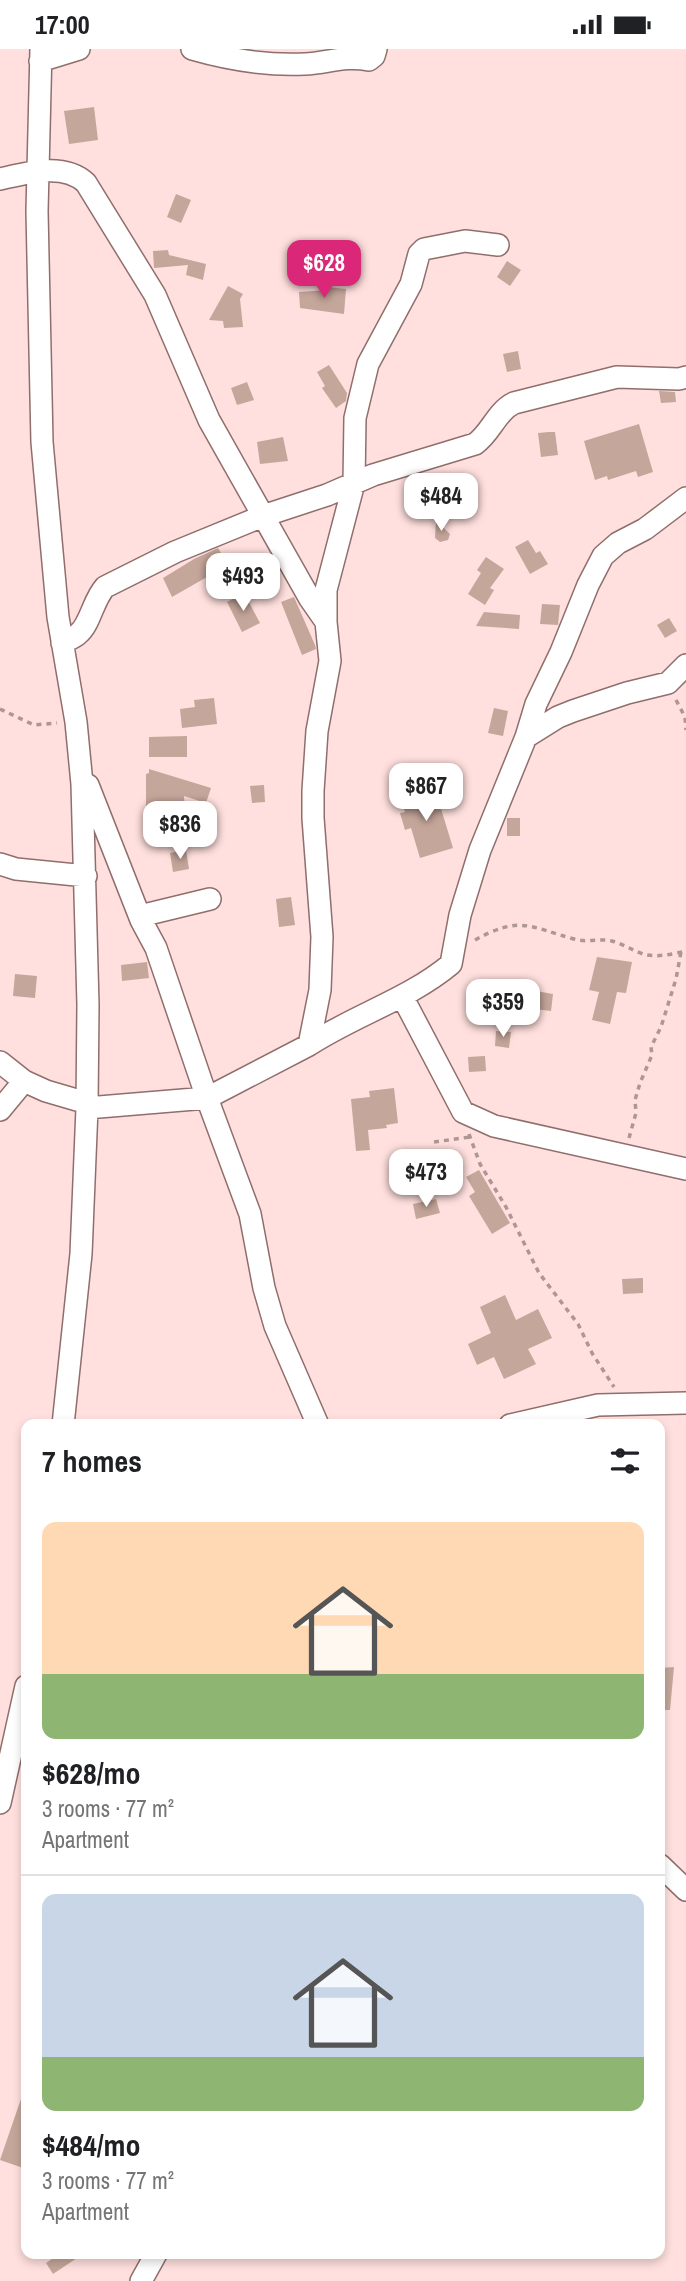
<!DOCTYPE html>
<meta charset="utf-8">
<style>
:root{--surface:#fff;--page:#f6f6f6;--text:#202124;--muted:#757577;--line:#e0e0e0;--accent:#db2777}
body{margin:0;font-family:"Archivo Narrow",sans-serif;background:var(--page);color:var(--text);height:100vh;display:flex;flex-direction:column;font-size:26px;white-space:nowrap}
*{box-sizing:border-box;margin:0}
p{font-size:23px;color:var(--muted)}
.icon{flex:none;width:38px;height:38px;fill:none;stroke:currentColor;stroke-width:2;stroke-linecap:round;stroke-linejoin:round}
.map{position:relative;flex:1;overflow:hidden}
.side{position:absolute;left:21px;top:1370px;width:644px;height:840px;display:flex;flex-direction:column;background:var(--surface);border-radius:14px;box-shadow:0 4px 10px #0003}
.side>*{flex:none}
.price{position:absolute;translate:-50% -60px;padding:0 16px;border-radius:14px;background:#fff;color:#222;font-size:23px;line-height:46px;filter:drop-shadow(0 2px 4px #0008)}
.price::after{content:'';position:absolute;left:50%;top:42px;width:21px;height:16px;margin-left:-10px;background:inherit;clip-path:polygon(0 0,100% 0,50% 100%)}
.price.current{background:var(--accent);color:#fff}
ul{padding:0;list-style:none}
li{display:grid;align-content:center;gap:14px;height:371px;padding:0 21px}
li+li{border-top:2px solid var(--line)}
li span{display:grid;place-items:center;height:217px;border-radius:14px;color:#555}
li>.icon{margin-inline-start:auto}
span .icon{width:126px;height:126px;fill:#fffc;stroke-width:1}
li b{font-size:30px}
h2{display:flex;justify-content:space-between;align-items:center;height:84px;padding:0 21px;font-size:30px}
.status{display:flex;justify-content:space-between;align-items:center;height:49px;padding:0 35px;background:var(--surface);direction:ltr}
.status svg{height:19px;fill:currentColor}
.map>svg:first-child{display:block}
.building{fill:#c5a69a}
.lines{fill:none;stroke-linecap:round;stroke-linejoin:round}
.minor-casing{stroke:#8f6e6b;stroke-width:24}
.path{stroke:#ae9694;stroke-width:3.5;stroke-dasharray:5 5;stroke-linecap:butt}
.minor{stroke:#fff;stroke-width:21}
</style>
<div class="status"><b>17:00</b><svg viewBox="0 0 49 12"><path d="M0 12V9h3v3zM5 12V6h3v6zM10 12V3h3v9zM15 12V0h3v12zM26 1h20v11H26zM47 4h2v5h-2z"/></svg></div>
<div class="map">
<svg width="686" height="2232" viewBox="0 0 686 2232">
<rect width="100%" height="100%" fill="#ffe0de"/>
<path class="building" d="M94 58 98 91 69 95 64 62Z
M176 145 191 151 181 174 167 168Z
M168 201 169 206 206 215 203 231 186 226 188 216 154 219 153 202Z
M507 212 521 221 510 237 497 228Z
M228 237 243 245 240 250 243 278 224 279 223 272 209 271Z
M327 238 346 240 344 265 300 259 299 243 327 241Z
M518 302 521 320 507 323 503 305Z
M329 316 347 344 346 352 336 359 322 339 325 337 317 323Z
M247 333 254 351 237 356 231 339Z
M659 342 675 343 676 353 661 354Z
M639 375 653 423 638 428 636 422 608 431 607 427 595 431 584 392Z
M549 383H555L558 406 541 408 538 384Z
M283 388 288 412 260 415 257 393Z
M436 471 450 485 448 491 440 493 435 489Z
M528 491 536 504 540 502 548 515 530 525 515 498Z
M218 499 228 516 172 548 163 529 194 510Z
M486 508 504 520 490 539 494 541 485 556 468 545 481 524 477 521Z
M268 511 274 524 261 530 255 516Z
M244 544 260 574 242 583 227 553Z
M294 548 315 596 316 600 302 606 281 553Z
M542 555 560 556 558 576 540 575Z
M484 563 520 566 519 580 476 577Z
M669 569 677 582 665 589 657 576Z
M214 649 217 675 182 679 180 660 195 658 194 651Z
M494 659 508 662 503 687 488 684Z
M187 687V708H149V688Z
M149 720 211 739 206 754 184 747 185 759H146V725L149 724Z
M264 736 265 753 252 754 250 737Z
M435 740 453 799 420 809 411 779 405 781 400 764 405 763 401 751Z
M507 769H520V787H507Z
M186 801 189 820 173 823 170 804Z
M291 848 295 876 279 878 276 850Z
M597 908 632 913 626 944 617 943 610 975 592 971 599 943 589 941Z
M147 913 149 929 122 932 121 916Z
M15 925 37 927 35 949 13 947Z
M536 942 553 945 551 962 534 960Z
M496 982 511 983 509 999 495 997Z
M485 1007 486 1022 469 1023 468 1008Z
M394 1039 398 1074 386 1076 387 1079 368 1081 370 1101 356 1102 351 1050 370 1048 369 1042Z
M479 1121 510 1174 492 1185 469 1147 475 1143 466 1128Z
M436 1150 440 1164 416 1170 413 1155Z
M643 1229V1244L623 1245 622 1230Z
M505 1246 516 1271 538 1260 552 1289 528 1300 536 1315 504 1330 494 1308 477 1316 468 1295 491 1284 480 1258Z
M674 1618 670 1661H660V1619Z
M24 2041H26V2120L0 2111Z
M59 2205H83L53 2225 46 2214Z"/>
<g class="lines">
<defs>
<path id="minor" d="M41 0 37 162 42 393 58 568 76 673 82 735 88 956 87 1059 81 1205 63 1376
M192 0C227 10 268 17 305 15 328 14 345 6 369 11L374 7 376 0
M40 12 79 0
M0 130C27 124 64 113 86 134L155 246 209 371 310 550 326 573
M62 594C67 591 74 589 78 585 90 576 93 551 105 538L175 503 263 467 327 446 373 426 475 395C491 384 496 363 514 354L617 328 679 330 686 328
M526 688 558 668 573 662 627 644 668 634 686 616
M88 736 141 871 156 899 207 1049 309 996 320 941 322 888 313 769V742L317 682 330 612 326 573V541L354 434 355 369 368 315 411 235 419 205 424 200 465 192 498 196
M0 815 16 820 86 827
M140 867 210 850
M402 947 463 1063 494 1077 686 1120
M309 996C355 966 409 950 451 915L460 866 480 801 526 688 536 655 561 603 588 536 603 507 618 494 645 480 686 449
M0 1013 24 1032
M87 1059 207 1049 250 1165 264 1239 275 1277 318 1376
M0 1061 24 1032 46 1042 87 1054
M510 1376 598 1356 686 1354
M0 1754 26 1637
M660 1816 686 1841
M141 2232 156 2205"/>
</defs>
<use href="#minor" class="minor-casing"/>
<path class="path" d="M676 651 685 668 686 681
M0 660 34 676 57 674
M475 891C520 866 530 878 574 890 586 894 600 889 612 892 623 895 632 901 643 905 655 909 673 905 686 902
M469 1085 480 1115 506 1158 539 1224 578 1275 592 1304 614 1338
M629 1089 636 1064 635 1051 640 1034 652 1006 651 998 661 978 676 930 681 903
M434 1093 470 1088"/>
<use href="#minor" class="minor"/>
</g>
</svg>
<b class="price current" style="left:324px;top:251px">$628</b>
<b class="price" style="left:441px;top:484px">$484</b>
<b class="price" style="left:243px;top:564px">$493</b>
<b class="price" style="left:426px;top:774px">$867</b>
<b class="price" style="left:180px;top:812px">$836</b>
<b class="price" style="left:503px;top:990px">$359</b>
<b class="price" style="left:426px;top:1160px">$473</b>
<section class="side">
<h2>7 homes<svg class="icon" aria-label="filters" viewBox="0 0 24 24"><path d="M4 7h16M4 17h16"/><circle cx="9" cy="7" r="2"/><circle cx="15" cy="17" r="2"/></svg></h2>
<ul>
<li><span style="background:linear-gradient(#ffd9b3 70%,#8fb573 0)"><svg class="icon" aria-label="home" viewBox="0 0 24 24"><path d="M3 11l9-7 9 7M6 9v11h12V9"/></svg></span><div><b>$628/mo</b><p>3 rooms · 77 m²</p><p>Apartment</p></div></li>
<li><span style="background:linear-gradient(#c9d6e8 75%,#8fb573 0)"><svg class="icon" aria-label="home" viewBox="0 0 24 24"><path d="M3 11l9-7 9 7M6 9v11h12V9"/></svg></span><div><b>$484/mo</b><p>3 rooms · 77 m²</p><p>Apartment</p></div></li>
</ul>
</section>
</div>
